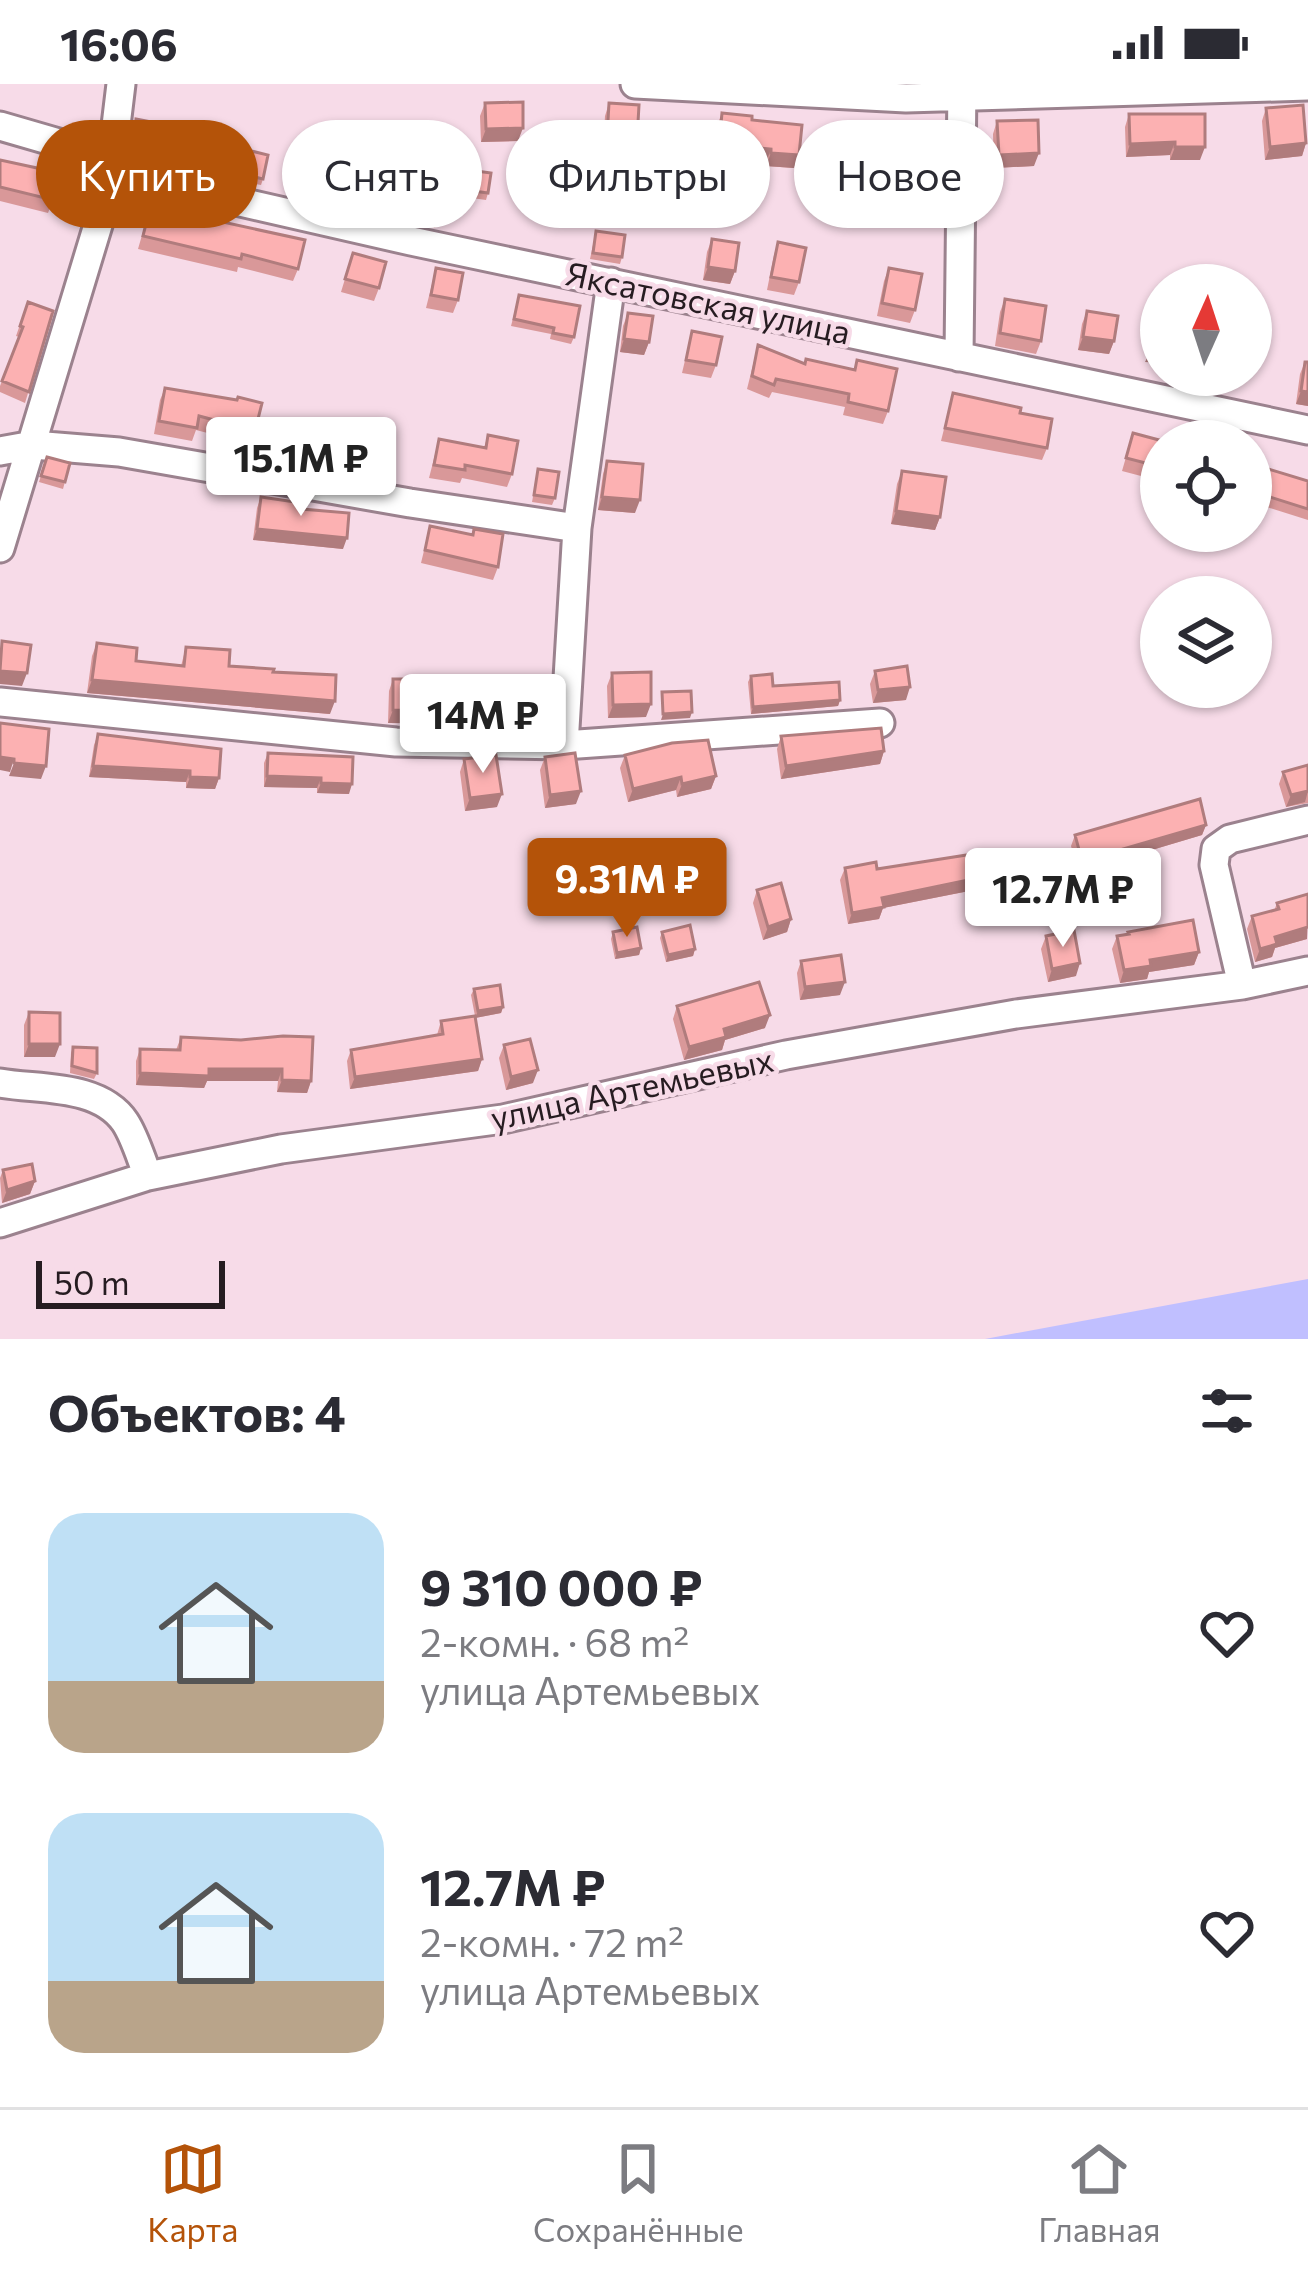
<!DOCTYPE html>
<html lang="ru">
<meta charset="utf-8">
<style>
:root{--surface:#fff;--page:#f2f2f3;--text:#2b2b33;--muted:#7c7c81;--line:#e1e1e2;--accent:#b45309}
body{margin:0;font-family:Commissioner,sans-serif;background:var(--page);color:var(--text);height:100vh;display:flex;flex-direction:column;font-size:45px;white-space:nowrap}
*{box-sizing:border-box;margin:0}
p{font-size:39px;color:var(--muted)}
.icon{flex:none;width:66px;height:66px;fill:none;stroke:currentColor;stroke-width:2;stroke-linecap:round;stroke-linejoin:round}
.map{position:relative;height:1255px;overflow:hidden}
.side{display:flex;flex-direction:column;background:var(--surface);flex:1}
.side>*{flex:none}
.hud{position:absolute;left:36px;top:36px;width:1236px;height:108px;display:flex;gap:24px}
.needle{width:78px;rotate:3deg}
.controls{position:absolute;left:1140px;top:180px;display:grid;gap:24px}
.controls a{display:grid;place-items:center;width:132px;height:132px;border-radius:50%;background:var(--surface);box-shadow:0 3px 9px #0004;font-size:60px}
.scale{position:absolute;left:36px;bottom:30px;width:189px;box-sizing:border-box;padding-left:12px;border:6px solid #261c21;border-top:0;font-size:33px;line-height:42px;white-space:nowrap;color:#261c21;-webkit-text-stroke:9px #f7dbe8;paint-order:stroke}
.price{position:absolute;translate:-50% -102px;padding:0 27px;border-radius:12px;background:#fff;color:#222;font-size:39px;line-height:78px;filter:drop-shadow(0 3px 6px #0008)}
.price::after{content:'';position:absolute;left:50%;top:72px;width:36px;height:27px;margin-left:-18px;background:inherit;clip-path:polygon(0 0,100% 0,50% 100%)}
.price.current{background:var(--accent);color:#fff}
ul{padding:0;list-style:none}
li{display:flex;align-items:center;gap:36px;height:300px;padding:0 48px}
li span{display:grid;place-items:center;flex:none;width:336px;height:240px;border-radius:36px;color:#555}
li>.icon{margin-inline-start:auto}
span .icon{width:144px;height:144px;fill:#fffc;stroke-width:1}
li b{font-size:51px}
h2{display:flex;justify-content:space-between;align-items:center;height:144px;padding:0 48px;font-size:51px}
.pill{padding:0 42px;border-radius:54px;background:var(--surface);box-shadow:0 3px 9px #0004;font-size:42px;line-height:108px}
.pill.current{background:var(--accent);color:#fff}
.status{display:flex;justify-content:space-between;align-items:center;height:84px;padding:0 60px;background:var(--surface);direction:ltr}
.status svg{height:33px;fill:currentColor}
.tab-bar{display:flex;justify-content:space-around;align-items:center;height:168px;border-top:3px solid var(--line);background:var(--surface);font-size:33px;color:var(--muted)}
.tab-bar a{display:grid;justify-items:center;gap:6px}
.tab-bar .current{color:var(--accent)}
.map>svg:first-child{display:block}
.water{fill:#c0bfff}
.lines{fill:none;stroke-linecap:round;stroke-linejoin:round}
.minor-casing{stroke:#9b828e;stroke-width:33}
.minor{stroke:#fff;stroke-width:27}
.wall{fill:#d99899}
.shaded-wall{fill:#b07c7d}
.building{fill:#fcb1b2;stroke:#b07c7d;stroke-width:3}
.labels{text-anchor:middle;stroke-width:9;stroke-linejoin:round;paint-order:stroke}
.street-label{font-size:33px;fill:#261c21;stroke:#f7dbe8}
</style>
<div class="status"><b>16:06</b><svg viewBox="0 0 49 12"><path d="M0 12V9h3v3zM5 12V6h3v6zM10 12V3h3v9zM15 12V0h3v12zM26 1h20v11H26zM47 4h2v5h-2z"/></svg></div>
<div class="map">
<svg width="1308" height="1255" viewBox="0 0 1308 1255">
<rect width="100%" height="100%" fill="#f7dbe8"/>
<path class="water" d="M1308 1195V1255H985Z"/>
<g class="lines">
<defs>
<path id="minor" d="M635 0 906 14 1308 2
M0 42 69 62 152 92 223 114 411 157 1308 346
M959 273 962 0
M0 367 33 361 119 368 410 419 577 444
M0 464 108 108 121 0
M0 618 396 658 564 661 880 639
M564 661 577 444 611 198
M1242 901 1214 781 1216 765 1230 755 1308 736
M0 999C40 1006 99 1000 125 1038 135 1053 141 1075 148 1092
M0 1139 148 1092 281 1065 503 1035 786 971 1016 930 1242 901 1308 887"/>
</defs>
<use href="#minor" class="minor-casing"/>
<use href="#minor" class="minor"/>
</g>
<path class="wall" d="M485 19 518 57 481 58 480 32Z
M609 19 633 69 603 67 605 32Z
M1266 24 1306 59 1302 72 1265 76 1262 37Z
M722 29 752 36 794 84 766 82V78L714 73 717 42Z
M1129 30 1200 76H1170V71L1126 73 1125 43Z
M136 35 146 63 144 70 131 65Z
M997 37 1034 82 994 84 993 50Z
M241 72 263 95 261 101 235 96Z
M0 76 53 116 48 129 0 117Z
M462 85 488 109 486 116 457 112Z
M325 93 345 113 343 120 320 115Z
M421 98 440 131 435 144 410 138Z
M151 120 177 128 298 185 293 197 238 183 237 188 138 165Z
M596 147 622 173 620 180 590 175Z
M712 155 735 187 730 200 703 196 707 168Z
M778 158 799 198 794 211 767 206 774 171Z
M353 169 379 204 374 217 341 208Z
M436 184 458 216 453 229 426 224Z
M889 184 915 226 910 239 877 232 884 197Z
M519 211 574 253 571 260 550 255 551 250 511 242Z
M1005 215 1041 257 1036 270 995 262 1000 228Z
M28 218 53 227 25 319 0 308V302L19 253 16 252Z
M1087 227 1114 257 1109 270 1078 266 1082 240Z
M628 229 649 258 644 271 620 268 623 242Z
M692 247 716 281 711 294 682 289Z
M758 261 805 280 854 285 857 276 888 327 883 340 843 331 845 323 772 308 769 314 747 305Z
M1305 278H1308V322L1296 320 1300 290Z
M1198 291H1220L1217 300 1197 297Z
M165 304 255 347 250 360 196 346 192 357 154 350 160 316Z
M953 309 1020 329 1047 364 1042 376 941 357Z
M304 335 320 371 315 384 293 379Z
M362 347 376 383 374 389 354 385Z
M1133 349 1161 358V404L1158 403 1160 397 1122 387Z
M488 351 512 390 507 403 462 394 460 399 429 394 439 355 484 364Z
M47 373 70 379 63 405 39 398Z
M607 377 635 429 598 426 603 390Z
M538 385 555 414 552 421 532 418Z
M902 387 940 433 935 446 891 440 897 400Z
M1251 393 1308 397V436L1251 418Z
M261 413 302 425 343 465 253 456 257 424Z
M430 442 472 451 498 483 493 496 421 479Z
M97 559 136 577 181 582 186 563 229 582 273 588 330 630 87 609 92 572Z
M875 587 906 616 873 619 870 600Z
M612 589 646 633 608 634 607 602Z
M751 592 773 602 840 616 838 622 751 630 748 598Z
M393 595 420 604 496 597 528 642H507V640L388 639 389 607Z
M98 650 219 694 215 705 186 704V698L89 693 94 661Z
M781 652 884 667 880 680 781 695 777 665Z
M268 669 349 710 317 709V704L264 703V679Z
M625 671 716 692 711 705 677 713 676 706 628 718 620 684Z
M545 673 576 720 545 724 540 686Z
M464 675 497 723 465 727 460 688Z
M1308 681V719L1286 723 1279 700 1283 688Z
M1206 741 1202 751 1078 788 1071 762 1075 751Z
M616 776 654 793 649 806 620 816 611 789Z
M845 784 877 785 974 806 883 824 879 835 848 840 840 796Z
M757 806 791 835 787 848 763 856 753 819Z
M1277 819 1307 855 1275 864 1272 873 1255 878 1247 845 1252 832 1274 827Z
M613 848 641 864 639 871 615 875 611 855Z
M662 848 695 865 693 872 666 878 660 854Z
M1046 852 1076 892 1048 898 1041 865Z
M1117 852 1199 868 1194 881 1149 888 1147 895 1120 899 1112 865Z
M801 877 840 911 800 916 797 889Z
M474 905 503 923 501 929 475 934 482 975 478 987 350 1005 347 977 351 966 437 951 441 937 475 932 471 911Z
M677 922 765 944 725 956 722 966 684 976 673 935Z
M29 928 55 973H24V941Z
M181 953 311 997 307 1009 277 1008 278 997H207L204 1004 136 1001V977L140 965 176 966Z
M504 961 533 999 506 1006 499 974Z
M73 963 97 989 94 995 70 989 71 969Z
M3 1086 35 1097 30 1110 2 1119 0 1094Z"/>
<path class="shaded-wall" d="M523 44 518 57 481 58 486 45Z
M607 54 637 56 633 69 603 67Z
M1175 58 1170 71 1126 73 1130 60Z
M1306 59 1302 72 1265 76 1270 63Z
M719 60 771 65 766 78 714 73Z
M1175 63H1205L1200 76H1170Z
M771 69 799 71 794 84 766 82Z
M1039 69 1034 82 994 84 999 71Z
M708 183 735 187 730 200 703 196Z
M1083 253 1114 257 1109 270 1078 266Z
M624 255 649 258 644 271 620 268Z
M1148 272 1161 273V279L1145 278Z
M1301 307 1308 308V322L1296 320Z
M602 413 640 416 635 429 598 426Z
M896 427 940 433 935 446 891 440Z
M257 445 347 454 343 465 253 456Z
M0 587 27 589 22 602 0 600Z
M92 596 335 617 330 630 87 609Z
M910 603 906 616 873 619 878 606Z
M840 616 838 622 751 630 753 623Z
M651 620 646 633 608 634 613 621Z
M393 626 511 627 507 640 388 639Z
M692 628 690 634 661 636 663 630Z
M511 629H533L528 642H507Z
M884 667 880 680 781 695 786 682Z
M0 673 14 675 10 688 0 686Z
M14 679 46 682 41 695 9 692Z
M93 682 190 687 186 698 89 693Z
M267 692 321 694 317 704 264 703Z
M716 692 711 705 677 713 682 700Z
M190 693 219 694 215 705 186 704Z
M681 693 676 706 628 718 633 705Z
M321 699 352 700 349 710 317 709Z
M581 707 576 720 545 724 550 711Z
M1308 707 1305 718 1286 723 1291 711Z
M502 710 497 723 465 727 470 714Z
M1206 741 1202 751 1078 788 1082 777Z
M654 793 649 806 620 816 624 803Z
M978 794 974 806 883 824 879 835 848 840 852 829 882 814Z
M1308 833 1307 855 1275 864 1272 873 1255 878 1260 865 1275 853Z
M791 835 787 848 763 856 768 843Z
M641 864 639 871 615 875 617 869Z
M695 865 693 872 666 878 668 871Z
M1199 868 1194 881 1149 888 1147 895 1120 899 1124 886 1150 876Z
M1080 879 1076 892 1048 898 1052 885Z
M845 898 840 911 800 916 805 903Z
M503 923 501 929 475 934 478 927Z
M770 931 765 944 725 956 722 966 684 976 689 963 724 945Z
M29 960H60L55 973H24Z
M482 975 478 987 350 1005 355 993Z
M209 985H282L278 997H207L204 1004 136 1001 140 989Z
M538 986 533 999 506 1006 511 993Z
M282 996 311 997 307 1009 277 1008Z
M35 1097 30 1110 2 1119 7 1106Z"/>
<path class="building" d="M523 18V44L486 45 485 19Z
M609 19 639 21 637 56 607 54Z
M1303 21 1306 59 1270 63 1266 24Z
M722 29 752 32V36L802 41 799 71 771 69V65L719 60Z
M1129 30H1205V63H1175V58L1130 60Z
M136 35 151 38 146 63 134 59Z
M1038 36 1039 69 999 71 997 37Z
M243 65 268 71 263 95 238 89Z
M0 76 60 89 53 116 0 103Z
M462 85 491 89 488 109 459 105Z
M328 87 350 92 345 113 323 108Z
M421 98 446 104 440 131 415 125Z
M151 120 177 128 305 156 298 185 242 170 241 175 143 152Z
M596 147 625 151 622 173 593 169Z
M712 155 739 159 735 187 708 183Z
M778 158 806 164 799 198 771 193Z
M353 169 386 178 379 204 345 195Z
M436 184 463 189 458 216 431 211Z
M889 184 922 190 915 226 882 219Z
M519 211 580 222 574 253 553 249 554 244 514 235Z
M1005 215 1046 222 1041 257 1000 249Z
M28 218 53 227 29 308 2 297 23 243 20 242Z
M1087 227 1118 232 1114 257 1083 253Z
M628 229 653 232 649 258 624 255Z
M1150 244 1161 245V273L1148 272Z
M692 247 722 253 716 281 686 276Z
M758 261 805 280 806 275 855 286 857 276 897 285 888 327 848 318 849 310 776 295 774 301 752 292Z
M1305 278H1308V308L1301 307Z
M165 304 237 316 238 313 262 319 255 347 199 332 197 344 159 337Z
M953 309 1021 324 1020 329 1052 335 1047 364 945 344Z
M304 335 327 339 320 371 298 366Z
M362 347 382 351 376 383 356 379Z
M1133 349 1159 356V358H1161V383L1126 374Z
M488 351 518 357 512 390 465 381V386L434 381 439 355 486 364Z
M47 373 70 379 65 398 41 392Z
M607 377 643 380 640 416 602 413Z
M1255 381 1308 397V425L1251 407V393Z
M538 385 559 388 555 414 534 411Z
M902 387 946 393 940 433 896 427Z
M261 413 302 419V425L349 429 347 454 257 445Z
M430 442 473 451 474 445 503 450 498 483 425 466Z
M2 557 31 561 27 589 0 587Z
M97 559 137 564 136 577 184 582 186 563 230 566 229 582 274 585 273 588 336 591 335 617 92 596Z
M907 582 910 603 878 606 875 587Z
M651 588V620L613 621 612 589Z
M772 590 773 602 839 598 840 616 753 623 751 592Z
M393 595H420V604L496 597 536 600 533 629H511V627L393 626Z
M691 607 692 628 663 630 662 608Z
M0 639 49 645 46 682 14 679V675L0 673Z
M881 644 884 667 786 682 781 652Z
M98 650 221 665 219 694 190 693V687L93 682Z
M708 656 716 692 682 700 681 693 633 705 625 671 672 659Z
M268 669 353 673 352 700 321 699V694L267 692Z
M575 669 581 707 550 711 545 673Z
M496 671 502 710 470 714 464 675Z
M1308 681V707L1291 711 1283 688Z
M1200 715 1206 741 1082 777 1075 751Z
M645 766 654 793 624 803 616 776Z
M973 770 978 794 882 814 884 823 852 829 845 784 876 778 877 785Z
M781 799 791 835 768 843 757 806Z
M1308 810V843L1275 853 1277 860 1260 865 1252 832 1279 825 1277 819Z
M1193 836 1199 868 1150 876 1151 882 1124 886 1117 852 1129 850 1128 848Z
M690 841 695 865 668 871 662 848Z
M637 843 641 864 617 869 613 848Z
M1074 846 1080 879 1052 885 1046 852Z
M841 871 845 898 805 903 801 877Z
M759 898 770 931 724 945 726 953 689 963 677 922Z
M500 901 503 923 478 927 474 905Z
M29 928 60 929V960H29Z
M475 932 482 975 355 993 351 966 443 950 441 937Z
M283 952 313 953 311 997 282 996V985H209V992L140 989V965L180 966 181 953 241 956Z
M530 955 538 986 511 993 504 961Z
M73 963 97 964V989L72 982Z
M32 1080 35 1097 7 1106 3 1086Z"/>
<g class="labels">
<g class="street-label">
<text transform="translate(708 219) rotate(12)" y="12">Яксатовская улица</text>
<text transform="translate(632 1005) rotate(-12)" y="12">улица Артемьевых</text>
</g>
</g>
</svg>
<div class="controls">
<a><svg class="needle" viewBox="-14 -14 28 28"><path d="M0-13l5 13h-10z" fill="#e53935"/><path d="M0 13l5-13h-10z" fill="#7c7c81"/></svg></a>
<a><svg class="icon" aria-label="locate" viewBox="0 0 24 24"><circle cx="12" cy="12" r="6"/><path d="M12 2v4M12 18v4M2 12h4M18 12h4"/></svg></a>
<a><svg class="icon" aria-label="layers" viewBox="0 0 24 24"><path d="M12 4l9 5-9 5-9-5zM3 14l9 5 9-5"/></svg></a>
</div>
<div class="scale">50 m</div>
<b class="price" style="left:301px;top:435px">15.1M ₽</b>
<b class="price" style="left:483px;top:692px">14M ₽</b>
<b class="price current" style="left:627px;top:856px">9.31M ₽</b>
<b class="price" style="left:1063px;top:866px">12.7M ₽</b>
<div class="hud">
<a class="pill current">Купить</a>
<a class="pill">Снять</a>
<a class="pill">Фильтры</a>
<a class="pill">Новое</a>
</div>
</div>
<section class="side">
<h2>Объектов: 4<svg class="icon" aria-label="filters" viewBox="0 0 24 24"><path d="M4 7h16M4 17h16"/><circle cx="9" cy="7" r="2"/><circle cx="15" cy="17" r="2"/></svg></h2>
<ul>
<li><span style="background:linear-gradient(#bfe0f5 70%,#b9a48a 0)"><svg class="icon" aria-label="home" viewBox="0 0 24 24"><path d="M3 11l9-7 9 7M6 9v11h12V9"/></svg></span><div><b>9 310 000 ₽</b><p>2-комн. · 68 m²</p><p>улица Артемьевых</p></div><svg class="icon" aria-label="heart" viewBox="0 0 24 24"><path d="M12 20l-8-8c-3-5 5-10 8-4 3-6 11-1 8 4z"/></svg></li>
<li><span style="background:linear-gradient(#bfe0f5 70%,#b9a48a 0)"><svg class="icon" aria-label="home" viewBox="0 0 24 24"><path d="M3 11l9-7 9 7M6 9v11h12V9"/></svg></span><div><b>12.7M ₽</b><p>2-комн. · 72 m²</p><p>улица Артемьевых</p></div><svg class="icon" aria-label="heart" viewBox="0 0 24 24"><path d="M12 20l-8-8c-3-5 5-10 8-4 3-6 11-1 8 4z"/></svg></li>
</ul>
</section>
<nav class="tab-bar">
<a class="current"><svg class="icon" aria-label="map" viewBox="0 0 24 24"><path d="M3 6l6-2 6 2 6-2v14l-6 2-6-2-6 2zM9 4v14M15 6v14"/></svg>Карта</a>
<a><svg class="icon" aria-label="saved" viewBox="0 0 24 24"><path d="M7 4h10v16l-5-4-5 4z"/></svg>Сохранённые</a>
<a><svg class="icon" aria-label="home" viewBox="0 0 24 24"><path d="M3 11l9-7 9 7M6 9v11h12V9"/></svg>Главная</a>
</nav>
